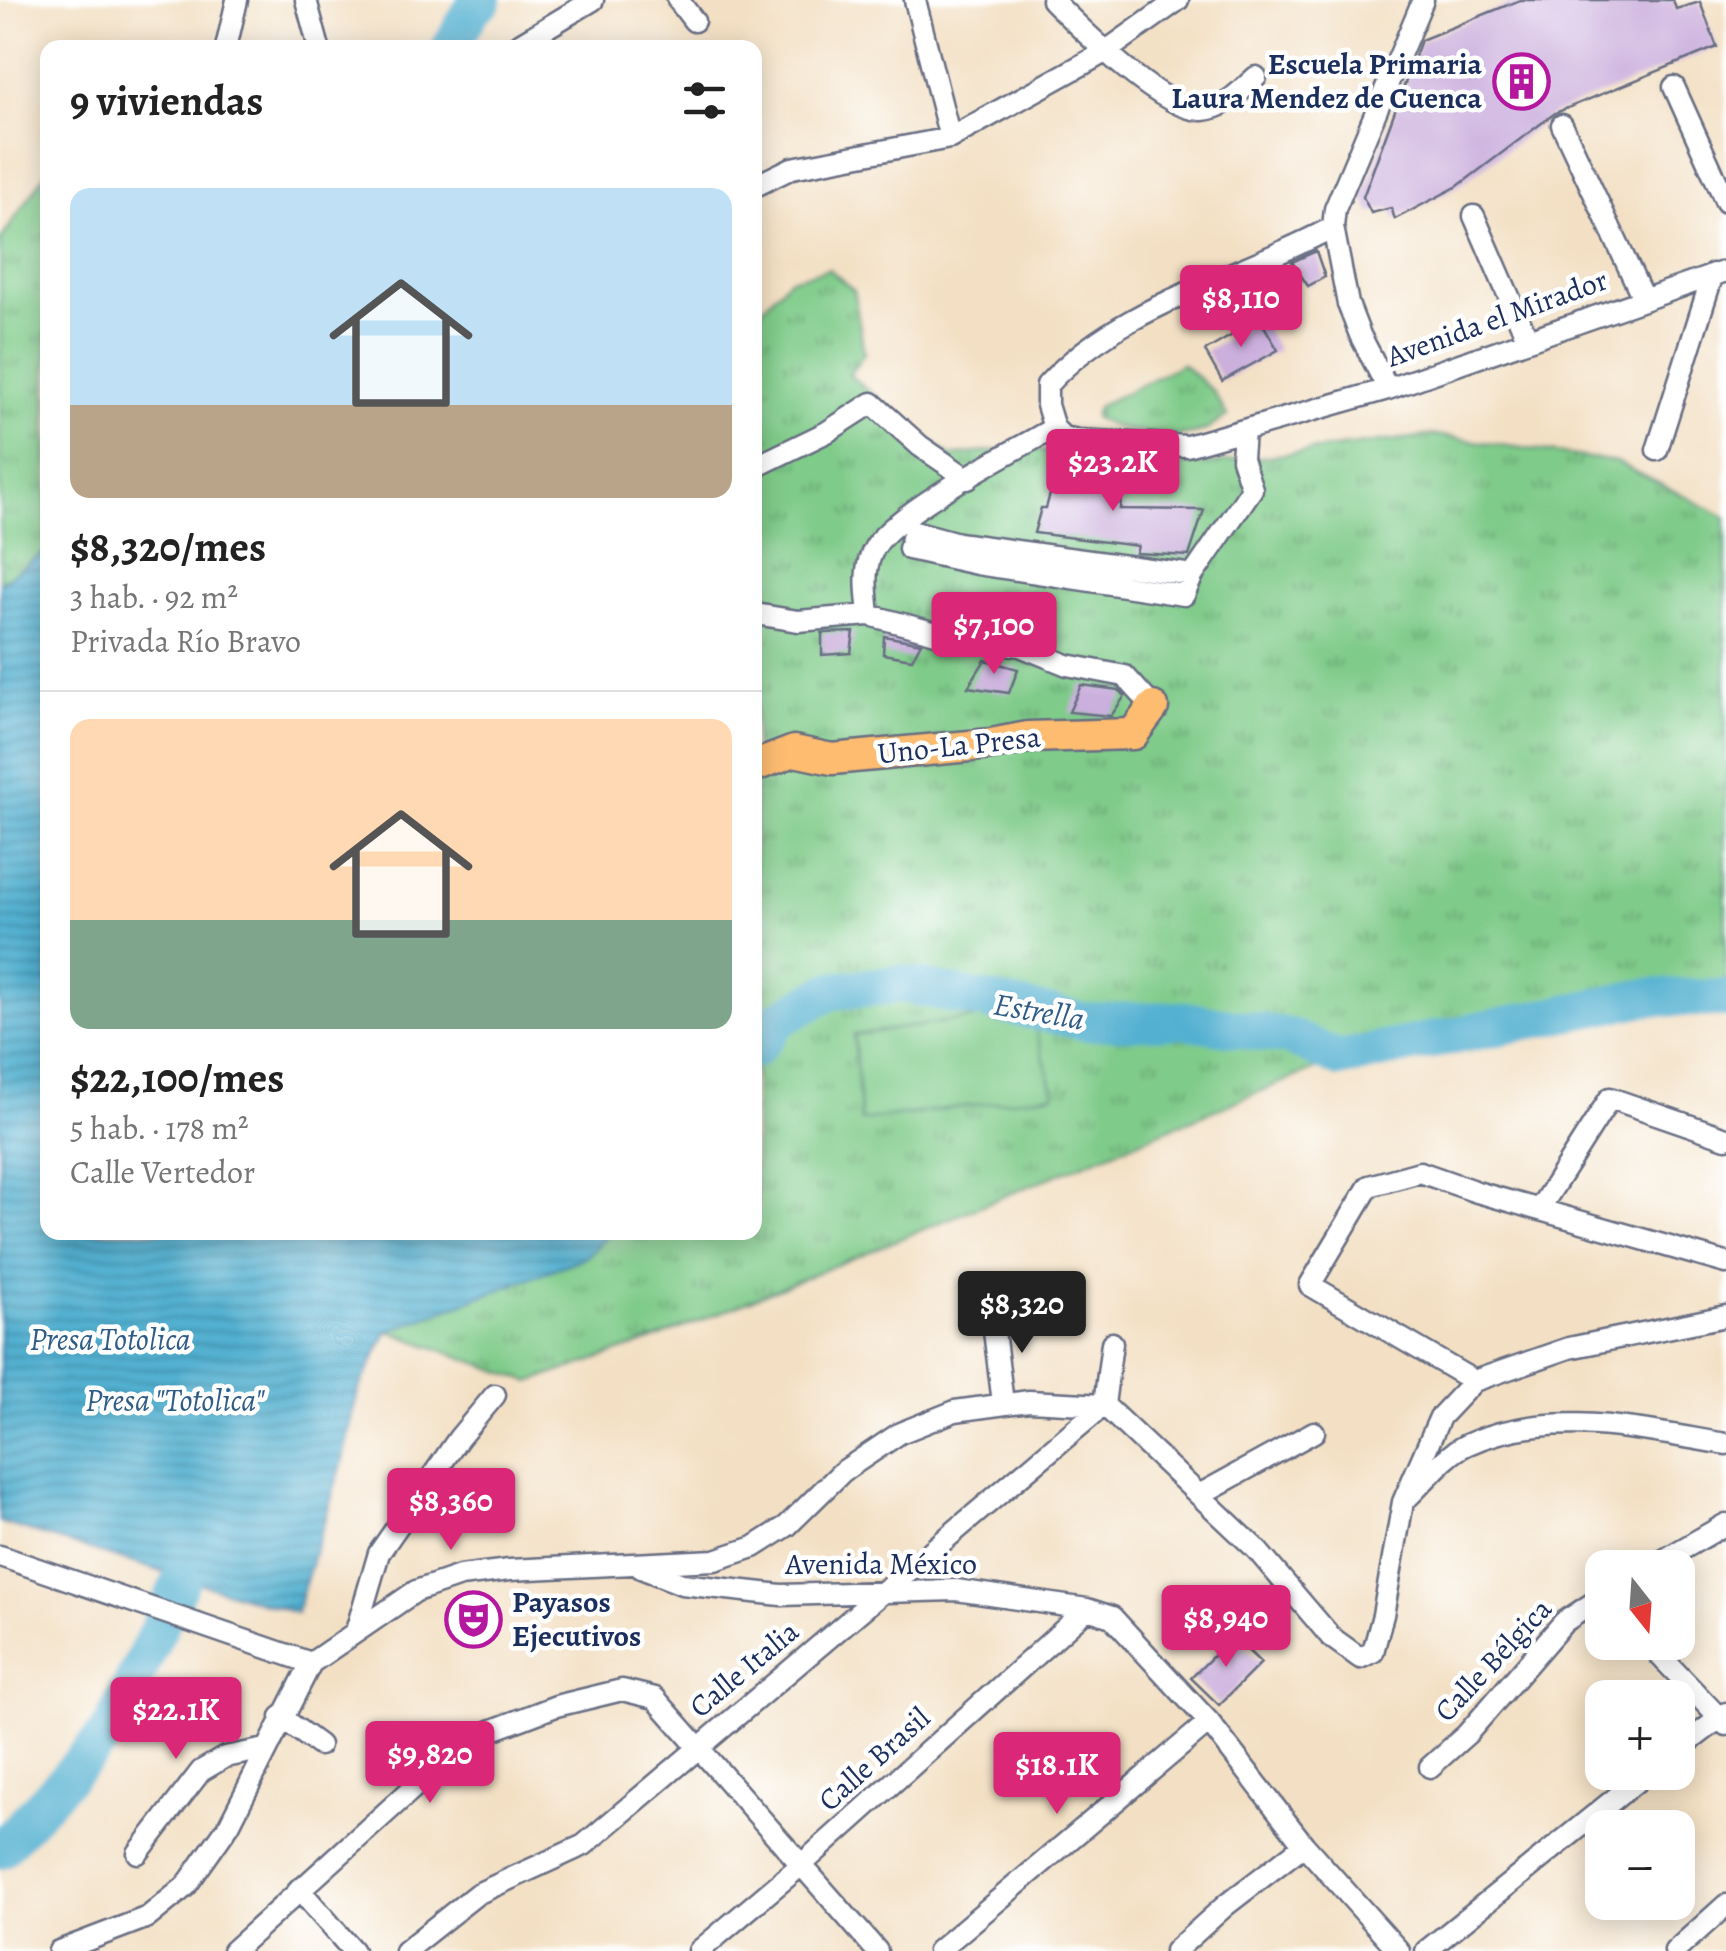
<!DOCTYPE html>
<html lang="es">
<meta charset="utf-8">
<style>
:root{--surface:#fff;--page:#f2f2f2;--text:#222;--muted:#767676;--line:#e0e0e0;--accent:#db2777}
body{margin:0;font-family:Alegreya,serif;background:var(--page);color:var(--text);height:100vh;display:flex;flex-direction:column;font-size:38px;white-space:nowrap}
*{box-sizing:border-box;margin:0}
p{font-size:32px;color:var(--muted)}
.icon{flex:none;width:55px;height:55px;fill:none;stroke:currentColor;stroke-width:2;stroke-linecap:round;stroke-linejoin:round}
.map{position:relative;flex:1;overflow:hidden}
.drawer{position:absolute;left:40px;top:40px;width:722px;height:1200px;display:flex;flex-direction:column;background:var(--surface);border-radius:20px;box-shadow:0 5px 25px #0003}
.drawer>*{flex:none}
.needle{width:65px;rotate:163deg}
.tools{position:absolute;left:1585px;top:1550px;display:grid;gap:20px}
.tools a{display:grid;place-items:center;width:110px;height:110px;border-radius:20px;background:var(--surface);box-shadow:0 5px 25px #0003;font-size:50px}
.price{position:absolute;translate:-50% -85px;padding:0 22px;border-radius:10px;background:var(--accent);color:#fff;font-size:32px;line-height:65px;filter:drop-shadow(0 2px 5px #0008)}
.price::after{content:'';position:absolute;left:50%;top:60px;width:30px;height:22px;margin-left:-15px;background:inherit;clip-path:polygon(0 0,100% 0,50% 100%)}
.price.current{background:#222;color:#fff}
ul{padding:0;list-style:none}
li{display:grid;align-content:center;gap:20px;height:530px;padding:0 30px}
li+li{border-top:2px solid var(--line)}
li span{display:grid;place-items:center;height:310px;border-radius:20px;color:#555}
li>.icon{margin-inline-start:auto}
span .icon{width:180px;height:180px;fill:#fffc;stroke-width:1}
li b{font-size:42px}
h2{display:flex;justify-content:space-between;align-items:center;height:120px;padding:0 30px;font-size:42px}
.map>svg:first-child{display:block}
.grass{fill:url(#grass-tufts);stroke:#4d7d74;stroke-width:2.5}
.pitch{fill:#7fcb89;stroke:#4d7d74;stroke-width:2.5}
.water{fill:url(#water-rules);stroke:#367097;stroke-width:2.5}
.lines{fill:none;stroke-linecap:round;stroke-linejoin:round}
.river{stroke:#52b0d0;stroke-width:38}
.building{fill:#cbafdd}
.minor-casing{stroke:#676d82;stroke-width:25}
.highway-casing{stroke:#676d82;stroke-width:35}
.minor{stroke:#fff;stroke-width:20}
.highway{stroke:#fdbc6f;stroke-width:30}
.labels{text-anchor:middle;stroke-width:9;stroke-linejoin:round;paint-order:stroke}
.poi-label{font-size:30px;font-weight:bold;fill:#1b2f5e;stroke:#fff;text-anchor:end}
.street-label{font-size:30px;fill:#1b2f5e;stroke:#fff}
.water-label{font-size:32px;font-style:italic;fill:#2e5c86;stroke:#fff}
</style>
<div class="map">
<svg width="1726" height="1951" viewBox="0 0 1726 1951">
<defs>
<pattern id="grass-tufts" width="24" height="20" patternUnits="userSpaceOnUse" patternTransform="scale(2.5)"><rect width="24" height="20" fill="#7fcb89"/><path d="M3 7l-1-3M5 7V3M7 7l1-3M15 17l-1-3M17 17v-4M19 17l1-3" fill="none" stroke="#67a573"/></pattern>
<pattern id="water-rules" width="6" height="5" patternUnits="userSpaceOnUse" patternTransform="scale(2.5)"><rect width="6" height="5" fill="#52b0d0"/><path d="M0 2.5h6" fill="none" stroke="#4390ac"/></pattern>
</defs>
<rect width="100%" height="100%" fill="#fff"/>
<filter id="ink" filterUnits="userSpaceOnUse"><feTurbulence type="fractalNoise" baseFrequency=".01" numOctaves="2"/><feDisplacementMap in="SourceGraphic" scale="20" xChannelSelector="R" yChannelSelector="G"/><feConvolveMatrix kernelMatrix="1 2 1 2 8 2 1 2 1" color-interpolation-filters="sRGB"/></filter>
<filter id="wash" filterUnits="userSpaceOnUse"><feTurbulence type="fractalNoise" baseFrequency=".0048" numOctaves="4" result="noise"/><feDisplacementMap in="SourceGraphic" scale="40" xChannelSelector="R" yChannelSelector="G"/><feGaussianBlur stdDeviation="2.25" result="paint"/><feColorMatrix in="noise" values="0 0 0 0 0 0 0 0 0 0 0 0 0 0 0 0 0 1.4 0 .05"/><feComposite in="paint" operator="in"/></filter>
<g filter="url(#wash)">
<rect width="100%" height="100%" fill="#f3e0c4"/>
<path class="grass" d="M47 171V551L0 582V241Z
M829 269 854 291 864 353 849 375 950 456 1028 447 1082 461 1207 464 1435 435 1616 462 1726 517V999L1646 997 1339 1059 648 1342 530 1382 388 1331 586 1257 610 1233 755 1232V316L789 279Z
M1182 364 1213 391 1227 416C1220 420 1213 426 1206 430 1181 442 1117 433 1094 417L1097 407Z"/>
<path class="pitch" d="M1030 1010 1054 1094 861 1121 854 1035Z"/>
<path class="water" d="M47 551 48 1232 610 1233 586 1257 388 1331 358 1391 342 1464 296 1613 0 1522V583Z"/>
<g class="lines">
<path class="river" d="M450 48 473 8 483 0
M755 1049 779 1019 831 991 903 984 1087 1022 1184 1020 1290 1037 1339 1059 1646 997 1726 999
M0 1850 110 1731 182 1578"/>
</g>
<g id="blocks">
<path class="building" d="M1520 0H1673L1676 9 1700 2 1717 47 1555 113 1458 186 1395 219 1391 208 1371 213 1363 197 1421 40Z
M1316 251 1325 277 1308 286 1292 262Z
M1260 319 1278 350 1222 381 1205 351Z
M1059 463 1124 471 1120 509 1204 510 1189 556 1136 553 1138 546 1034 533 1041 508H1046Z
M854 632 851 653 822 655V633Z
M884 636 921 643 912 659 883 654Z
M985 660 1018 669 1009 693 968 687Z
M1081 685 1119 690 1125 696 1111 716 1069 712Z
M1233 1636 1261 1663 1219 1705 1191 1678Z"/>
</g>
</g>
<g filter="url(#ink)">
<use href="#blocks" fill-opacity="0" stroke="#676d82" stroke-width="2.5"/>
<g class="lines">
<defs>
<path id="minor" d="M306 0 319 48
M678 0 694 21
M915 0 950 138
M1052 0C1080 28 1164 113 1203 110 1226 108 1240 91 1256 77
M226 48 237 0
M513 48 593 0
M1674 87 1726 202
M1562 125 1643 298
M755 186 792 168 950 138 1105 52 1178 0
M1474 216 1527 338
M1333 227 1348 304 1360 335 1388 389
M1054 428 1063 437 1078 440 1187 446 1388 389 1726 271
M1054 428 1047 405V385C1119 305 1241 277 1333 227L1335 209 1423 0
M1657 450 1713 274
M755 467 827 432 872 403 920 446 968 479
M1193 575 958 543 914 531 909 549 977 564 1184 595 1193 575 1252 489 1242 459 1244 431
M755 614 798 621 869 615 940 634 1020 646 1067 665 1125 676 1153 707
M869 615C867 592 862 568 875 547 895 512 1015 450 1054 428
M1540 1208 1610 1098 1726 1138
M992 1315 1003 1403
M1474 1381 1310 1285 1369 1186 1420 1172 1477 1192 1726 1263
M1104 1405 1112 1343
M1199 1495 1314 1432
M1408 1497C1425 1481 1445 1455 1466 1445 1549 1407 1640 1430 1726 1444
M0 1556 311 1663
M641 1568 682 1584 781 1595 956 1590 1087 1609 1112 1617 1209 1722 1304 1845 1399 1951
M1650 1568 1726 1524
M356 1631 379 1553 459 1438 495 1395
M1647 1642 1726 1725
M281 1717 319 1745
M1678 1750 1726 1713
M1430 1767 1467 1734 1564 1622 1602 1597
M138 1853 201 1771 225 1757 266 1749
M299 1889 353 1951
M59 1951 148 1917 186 1886 229 1825 311 1663 416 1591 460 1576 509 1570 715 1560 754 1547 787 1526 842 1472 900 1433 955 1411 1029 1401 1104 1405 1256 1549 1331 1637 1360 1658 1373 1652 1383 1615 1403 1502 1440 1417 1474 1381 1569 1348 1726 1316
M233 1951 422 1780 490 1731 556 1706 622 1690 655 1698 877 1951
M405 1951 477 1894 584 1845 1104 1405
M699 1951 800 1866 1087 1609
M938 1951 1209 1722
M1175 1951 1226 1905 1304 1845
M1426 1951 1648 1772
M1675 1951 1726 1905"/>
<path id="highway" d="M755 766 794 751 832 759 991 744 1028 737 1133 734 1153 707"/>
</defs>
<use href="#minor" class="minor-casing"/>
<use href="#highway" class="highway-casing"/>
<use href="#minor" class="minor"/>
<use href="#highway" class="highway"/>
</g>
</g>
<defs>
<symbol id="building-ring" viewBox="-11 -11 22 22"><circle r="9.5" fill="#fff" stroke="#b5179e" stroke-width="1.5"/><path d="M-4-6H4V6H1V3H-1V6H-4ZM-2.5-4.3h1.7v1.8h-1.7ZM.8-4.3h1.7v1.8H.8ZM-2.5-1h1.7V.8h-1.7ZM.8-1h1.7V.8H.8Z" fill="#b5179e"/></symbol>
<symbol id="theatre-ring" viewBox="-11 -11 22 22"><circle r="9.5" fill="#fff" stroke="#b5179e" stroke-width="1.5"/><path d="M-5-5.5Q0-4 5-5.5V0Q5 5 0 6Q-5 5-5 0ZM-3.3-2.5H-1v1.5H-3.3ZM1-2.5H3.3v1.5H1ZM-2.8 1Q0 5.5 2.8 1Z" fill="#b5179e"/></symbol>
</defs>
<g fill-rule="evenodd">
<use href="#building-ring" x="1490" y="50" width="63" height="63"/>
<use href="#theatre-ring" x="442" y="1588" width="63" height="63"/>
</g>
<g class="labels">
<g class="poi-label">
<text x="1482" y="74">Escuela Primaria<tspan x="1482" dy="34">Laura Mendez de Cuenca</tspan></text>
<text x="512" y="1612" text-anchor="start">Payasos<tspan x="512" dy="34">Ejecutivos</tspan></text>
</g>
<g class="street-label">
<text transform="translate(1497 318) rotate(-20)" y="10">Avenida el Mirador</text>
<text transform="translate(959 745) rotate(-6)" y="10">Uno-La Presa</text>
<text x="881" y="1574">Avenida México</text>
<text transform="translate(1493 1660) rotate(-47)" y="10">Calle Bélgica</text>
<text transform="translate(744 1669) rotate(-40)" y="10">Calle Italia</text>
<text transform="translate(874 1759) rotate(-42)" y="10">Calle Brasil</text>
</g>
<g class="water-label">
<text transform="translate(1039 1011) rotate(10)" y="11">Estrella</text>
<text x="110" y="1350">Presa Totolica</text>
<text x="175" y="1411">Presa "Totolica"</text>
</g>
</g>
</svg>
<div class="tools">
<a><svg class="needle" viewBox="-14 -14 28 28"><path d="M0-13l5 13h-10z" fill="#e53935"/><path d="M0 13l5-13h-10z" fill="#767676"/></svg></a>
<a>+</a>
<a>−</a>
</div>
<b class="price" style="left:1241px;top:350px">$8,110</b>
<b class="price" style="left:1113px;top:514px">$23.2K</b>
<b class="price" style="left:994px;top:677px">$7,100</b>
<b class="price current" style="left:1022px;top:1356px">$8,320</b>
<b class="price" style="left:451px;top:1553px">$8,360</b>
<b class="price" style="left:1226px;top:1670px">$8,940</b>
<b class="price" style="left:176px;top:1762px">$22.1K</b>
<b class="price" style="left:430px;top:1806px">$9,820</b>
<b class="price" style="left:1057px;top:1817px">$18.1K</b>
<section class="drawer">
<h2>9 viviendas<svg class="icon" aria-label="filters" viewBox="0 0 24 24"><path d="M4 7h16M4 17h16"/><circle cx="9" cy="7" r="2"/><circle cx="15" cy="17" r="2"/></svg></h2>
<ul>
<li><span style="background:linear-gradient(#bfe0f5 70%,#b9a48a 0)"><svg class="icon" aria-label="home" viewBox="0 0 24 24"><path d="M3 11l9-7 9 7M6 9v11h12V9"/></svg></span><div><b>$8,320/mes</b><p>3 hab. · 92 m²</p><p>Privada Río Bravo</p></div></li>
<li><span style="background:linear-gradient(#ffd9b3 65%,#7fa58c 0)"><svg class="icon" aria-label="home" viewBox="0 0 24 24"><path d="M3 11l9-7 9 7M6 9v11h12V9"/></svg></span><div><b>$22,100/mes</b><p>5 hab. · 178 m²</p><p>Calle Vertedor</p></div></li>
</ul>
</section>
</div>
